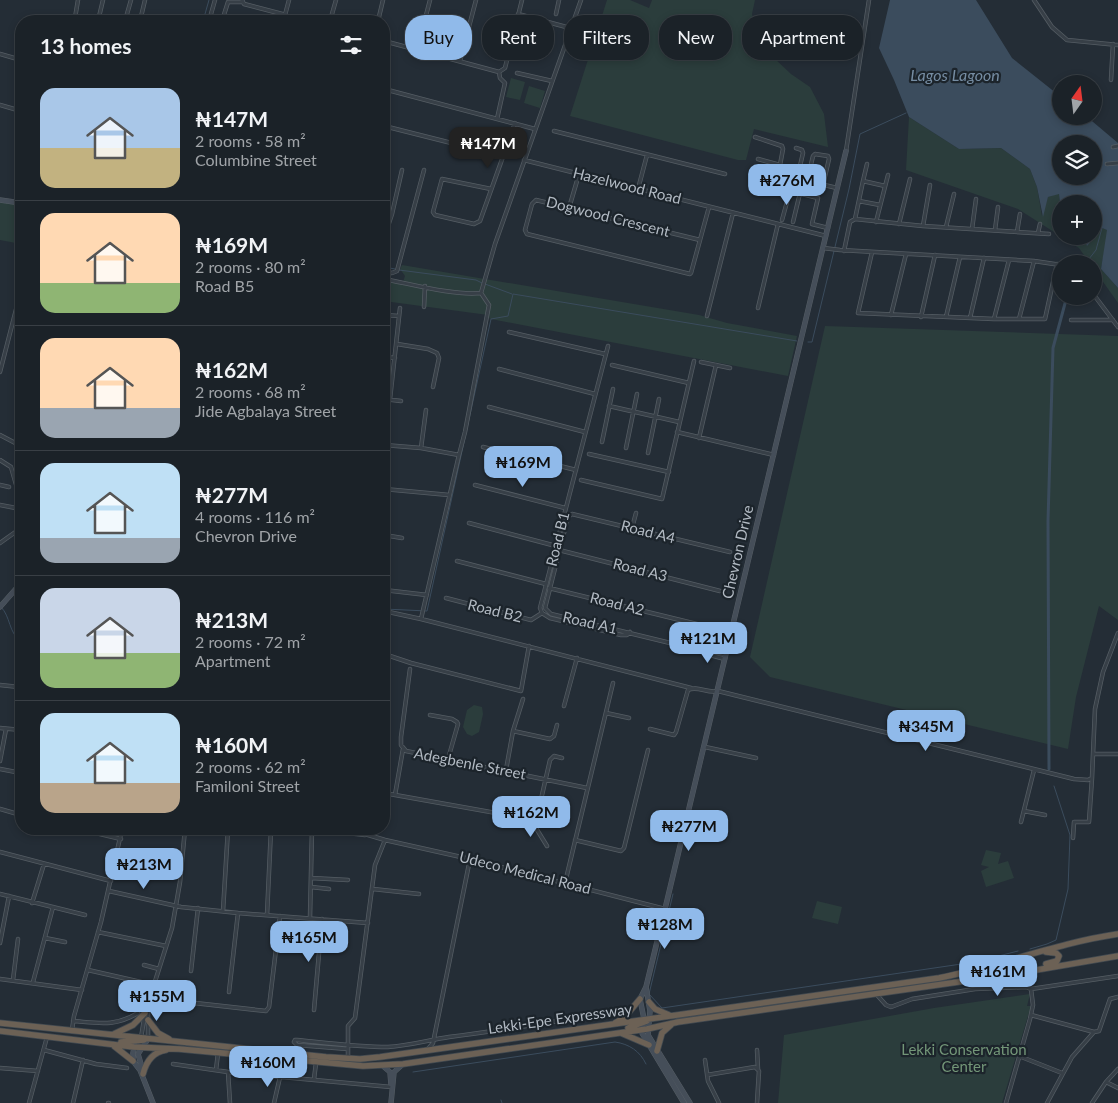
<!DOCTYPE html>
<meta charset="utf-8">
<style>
:root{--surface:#1b2228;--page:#282f34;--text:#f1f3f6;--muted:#a0a4a8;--line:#393f45;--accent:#90baea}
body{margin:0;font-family:Lato,sans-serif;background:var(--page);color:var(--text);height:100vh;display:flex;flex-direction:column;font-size:19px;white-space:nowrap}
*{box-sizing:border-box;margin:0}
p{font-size:16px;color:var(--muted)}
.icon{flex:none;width:28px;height:28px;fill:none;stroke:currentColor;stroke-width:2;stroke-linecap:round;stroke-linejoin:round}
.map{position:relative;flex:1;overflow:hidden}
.drawer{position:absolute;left:15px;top:15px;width:375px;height:820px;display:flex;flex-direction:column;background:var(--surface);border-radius:20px;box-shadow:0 2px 8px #0003,0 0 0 1px var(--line)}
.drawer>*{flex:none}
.guide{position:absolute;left:405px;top:15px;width:475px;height:45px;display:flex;gap:10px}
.needle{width:32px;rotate:14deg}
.controls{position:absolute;left:1052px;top:75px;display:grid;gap:10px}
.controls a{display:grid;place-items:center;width:50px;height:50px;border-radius:50%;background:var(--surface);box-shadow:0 2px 8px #0003,0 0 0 1px var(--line);font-size:25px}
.price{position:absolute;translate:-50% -42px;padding:0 11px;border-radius:10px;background:var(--accent);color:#111;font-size:16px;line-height:32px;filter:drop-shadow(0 1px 2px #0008)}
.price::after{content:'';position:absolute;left:50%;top:30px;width:15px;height:11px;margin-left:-8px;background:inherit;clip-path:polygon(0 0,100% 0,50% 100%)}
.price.current{background:#222;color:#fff}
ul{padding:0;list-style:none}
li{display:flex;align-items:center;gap:15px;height:125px;padding:0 25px}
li+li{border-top:1px solid var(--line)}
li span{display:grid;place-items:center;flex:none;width:140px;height:100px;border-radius:15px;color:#555}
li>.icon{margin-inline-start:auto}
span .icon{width:60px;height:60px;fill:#fffc;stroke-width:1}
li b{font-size:21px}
h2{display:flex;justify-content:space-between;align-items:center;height:60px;padding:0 25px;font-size:21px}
.pill{padding:0 18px;border-radius:20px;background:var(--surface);box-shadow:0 2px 8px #0003,0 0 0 1px var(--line);font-size:18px;line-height:45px}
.pill.current{background:var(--accent);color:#111}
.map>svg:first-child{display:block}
.green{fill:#2b3d3c}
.water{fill:#3b4c5d;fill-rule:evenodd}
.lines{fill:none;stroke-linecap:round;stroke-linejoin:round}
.stream{stroke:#3b4c5d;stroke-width:1}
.canal{stroke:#3b4c5d;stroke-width:3}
.street-casing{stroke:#555d64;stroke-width:4.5}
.secondary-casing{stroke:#555d64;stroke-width:5.5}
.highway-casing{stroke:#424a51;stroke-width:7}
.street{stroke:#373f47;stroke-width:3}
.secondary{stroke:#454e59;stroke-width:4.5}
.highway{stroke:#6c6155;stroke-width:5.5}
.labels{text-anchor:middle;stroke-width:4.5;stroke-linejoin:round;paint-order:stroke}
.street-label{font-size:15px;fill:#b2bac3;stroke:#1c242b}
.park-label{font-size:15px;fill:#739678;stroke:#1c242b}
.water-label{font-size:16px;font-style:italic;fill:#768da3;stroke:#1c242b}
</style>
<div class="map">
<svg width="1118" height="1103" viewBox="0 0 1118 1103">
<rect width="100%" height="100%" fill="#242d36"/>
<path class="green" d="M607 0H630L649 8 652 0H755L752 14 758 43 791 74 810 87 824 114 828 147 754 129 746 160H738L570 116Z
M511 78 525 82 520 100 506 97Z
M529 86 545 91 540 108 524 103Z
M909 117 959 149 1001 148 1030 169 1037 187 1042 216 1048 197 1059 193 1061 212V236H1083L1087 245 1102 228 1108 230 1101 269 1118 288V303L1094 269V264H1090L1079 248 1018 209 906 170Z
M0 200 21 203V244L0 240Z
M402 265 699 315 727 323 797 336 788 376 496 320 490 319 488 315 384 301V280L403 282 405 276 400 269Z
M825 326 1118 336V620L1099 606 1076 697 1068 749 770 677 750 657Z
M474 705 482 707 483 714 479 732 472 736 467 734 463 727 467 710Z
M986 850 1001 853 998 864 1008 861 1014 878 986 887 981 871 989 867 981 865Z
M817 901 842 907 838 924 812 918Z
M1030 994 1027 1006H1031L1002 1103H778L784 1035 934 1008Z"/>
<path class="water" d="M890 0H976L1012 58 1061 97V116H1086L1118 143V288L1101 269 1107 230 1102 228 1087 246 1083 236H1094V204H1061V212L1059 194 1048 197 1043 217 1037 187 1030 169 1001 148 959 149 909 117 894 80 879 48ZM1061 144H1094V176H1061Z"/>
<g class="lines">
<path class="stream" d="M203 21 209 0
M1085 264 1096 250 1102 228
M384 267 395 269
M399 270 476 280 482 283
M485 284 512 294
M808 342H812L849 189 860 134 906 113
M1 607C11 617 8 632 21 642
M384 609 427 611 491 319 508 316 513 294 797 341
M673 894 649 994 662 1008 975 962 1018 951
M1030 949 1047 944 1056 940 1068 889 1070 835 1054 786
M413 1072 615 1042C629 1044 640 1051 646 1064
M501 1100 502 1103"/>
<path class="canal" d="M1049 769 1048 521 1053 348 1067 296"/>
<defs>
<path id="street" d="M78 0 75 18 86 21
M242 0 244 4 309 21
M1034 0 1052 27 1067 40 1118 45
M518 14 570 28
M556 14 559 0
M285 15 289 0
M98 21 103 0
M125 21 131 0
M140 21 145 0
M209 21 215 0
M222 21 228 2H242
M330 21 336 0
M378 21 383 0
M384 41 499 72
M417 50 430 0
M0 54 21 60
M460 61 476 0
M499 72 505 68 522 0
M517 73 552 81
M1111 80 1113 44
M384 89 535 129
M0 105 21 111
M497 119 505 83 500 78 499 72
M384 126 503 156
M554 131 725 174
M755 137 782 146 783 149 780 165 786 176 837 188
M1113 147 1118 146
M796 148 802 150 803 153 797 179
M846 151 869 0
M758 159 780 165
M524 160 826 236
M1107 164 1118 163
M807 181 813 156 815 154 828 156 829 159 823 185
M863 181 867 164
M491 189 442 179 433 212 435 215 474 224 480 221 515 123
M638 189 647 155
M859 201 880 205
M569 208 579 174
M855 219 863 181 885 186
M782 220 790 191 818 198 812 224 828 228
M793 222 800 193
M876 222 888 175
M899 224 910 179
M923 226 930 185
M946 227 954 194
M972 229 976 199
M995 230 998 207
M1017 232 1020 214
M1038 233 1040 224
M384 238 392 214 402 170
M700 240 536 200 532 204 525 230 527 234 690 274 691 273 709 207
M823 248 840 250 1034 261 1061 265
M844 251 850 222 855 219 923 226 1049 234
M872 252 858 313 994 319H1045L1057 264
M384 272 392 273 397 271 424 170
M384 279C411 284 454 296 481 293L495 244 581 0
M1094 295 1118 327
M424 307 425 286
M758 308 778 224
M384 315 399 316
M891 315 906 254
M707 316 733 213
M921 317 935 255
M946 317 960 257
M970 318 984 258
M994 319 1009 260
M1019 319 1034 261
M1071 320H1113
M509 332 605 354
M397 344 428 349 437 353 439 358 433 387
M608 346 540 608 542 613 550 618 621 635H627L630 632
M384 357 395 358
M701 362 730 368
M612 365 689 383
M499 369 595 394
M0 372 21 290
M384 399 401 401
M390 399 400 308
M609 406 679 422
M489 407 585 432
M677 432 774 455
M0 435 21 446
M699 438 716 365
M602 442 613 389
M18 444 21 431
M384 445 421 448 459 455 465 432 489 305 481 293
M483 447 576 470
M421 448 426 410
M626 448 637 394
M648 453 659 399
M589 454 669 472
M0 460 11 467 21 502
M581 480 662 499 694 361
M0 485 9 487
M475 485 565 508
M384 489 449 495
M0 505 21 509
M469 523 556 546
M632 528 636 513
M384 535 402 538
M0 543 21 528
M559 550 720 591
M457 561 546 584
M549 588 713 628
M384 590 427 595
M446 598 531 620 542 613
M384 611 421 619 691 688
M421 619 459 455
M700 650H708L726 654
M384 654 411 663 521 691 529 646
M725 659 706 654 699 650 551 614 545 608 568 517 572 514 730 552
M410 669 401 737V745L406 751 587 788
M0 685 19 687
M564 706 577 658
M606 713 629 718
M430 715 452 719 457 722 458 724 448 759
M0 728 21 730
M650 729 674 735 676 732 688 690C697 685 708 694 718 691L1074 779 1088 780 1092 778 1093 754H1118
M513 731 550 739 554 736 557 725
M705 747 756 758
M1093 754 1095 709 1103 672 1118 633
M0 761 6 729
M0 769 21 773
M506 770 513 731 523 699
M384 793 535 820 537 817 550 760 554 756 562 758
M395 795 403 749
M0 809 21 815
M1024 811 1045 815
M531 820 547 846
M1021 822 1034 770
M79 829 121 839
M313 829 365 835
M348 829 385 840 470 859 665 909
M122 830 160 833
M1073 838 1074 822H1089L1092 778
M575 840 621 851 624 848 648 750
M0 852 111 881
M311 878 348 880
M565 883 613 683
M311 887 329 889
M373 889 419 894
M109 891 181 907 238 913 368 923
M0 894 85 915
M32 903 44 864
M223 911 228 829
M267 915 271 829
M310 917 312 829
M98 932 166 946
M45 938 65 942
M0 943 9 896
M144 965 159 969
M88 970 154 985
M191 971 198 908
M0 979 82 990
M13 980 18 939
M33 982 53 907
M229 992 238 913
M877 995 886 1005 891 1007 912 999 975 989 1026 987 1031 989 1118 976
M122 998 126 979
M150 998 266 1011 269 1007 280 916
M314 1010 322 919
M1031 1015 1094 1032
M73 1021C99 1023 115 1027 138 1013
M72 1030 74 1016 101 922 122 829
M141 1038 145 1013 172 928 180 882 185 829
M148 1039V1008
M294 1042 295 1040H297C327 1043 358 1047 388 1047 408 1046 429 1040 449 1037 504 1030 558 1021 612 1013
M294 1042 297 1045 348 1049
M44 1050 96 1064 127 1068
M427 1050 433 1043 470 859
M757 1050 758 1069
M1019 1056 1062 1073
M348 1058V1026L355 1018 375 865 385 840
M705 1060 708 1081 719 1103
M173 1064 228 1072 391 1087
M0 1068 38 1071
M216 1070 218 1053
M228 1072 230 1103
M707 1075 755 1067 759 1071 757 1103
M314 1079 316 1063
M1106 1082 1118 1088
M29 1103 47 1037
M73 1103 83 1060
M108 1103H109
M274 1103 280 1077
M1006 1103 1030 1019 1033 1005 1031 989
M1047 1103 1072 1057 1094 1032 1099 1031 1110 999 1118 997
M1092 1103 1106 1082 1118 1069"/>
<path id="secondary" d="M0 200 21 203
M0 607 21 583
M646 987 650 1011 648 1035 690 1103
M135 1044 133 1053V1061L140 1070 153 1103
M383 1066 390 1072 391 1084
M143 1071 138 1054 148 1039
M391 1103 394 1072 403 1064
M684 1103 642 1033 644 1019 640 999 646 987 665 909 846 151"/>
<path id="highway" d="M1046 952 1056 953 1059 956 1057 961 1046 964
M649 1002 655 1009 669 1015
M148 1020 158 1033 169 1039
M0 1023 326 1057 360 1059 380 1057 939 978C999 966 1057 943 1118 934
M615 1023 624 1018 640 999
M628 1028 647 1021
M0 1031 134 1047 179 1049 363 1066 403 1064 647 1029 678 1022 1007 975 1118 956
M621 1033 649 1045
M114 1034 133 1025 145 1013
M121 1042 144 1040
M114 1046 133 1061
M657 1051 662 1033 671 1025
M143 1074C146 1062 153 1052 166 1050"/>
</defs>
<use href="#street" class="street-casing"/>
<use href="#secondary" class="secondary-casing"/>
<use href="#highway" class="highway-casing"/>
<use href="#street" class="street"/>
<use href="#secondary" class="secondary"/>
<use href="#highway" class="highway"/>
</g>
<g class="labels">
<g class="street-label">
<text transform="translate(627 186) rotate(14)" y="5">Hazelwood Road</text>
<text transform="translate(608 217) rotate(14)" y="5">Dogwood Crescent</text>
<text transform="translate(648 532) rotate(14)" y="5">Road A4</text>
<text transform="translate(558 539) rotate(-76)" y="5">Road B1</text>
<text transform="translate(738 552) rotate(-77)" y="5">Chevron Drive</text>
<text transform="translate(640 570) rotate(14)" y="5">Road A3</text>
<text transform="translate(617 604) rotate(14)" y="5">Road A2</text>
<text transform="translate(495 611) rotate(14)" y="5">Road B2</text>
<text transform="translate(590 623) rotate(13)" y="5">Road A1</text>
<text transform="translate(470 764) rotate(11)" y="5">Adegbenle Street</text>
<text transform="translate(525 873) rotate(14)" y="5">Udeco Medical Road</text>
<text transform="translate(560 1019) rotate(-8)" y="5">Lekki-Epe Expressway</text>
</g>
<g class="park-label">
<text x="964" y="1055">Lekki Conservation<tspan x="964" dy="17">Center</tspan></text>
</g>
<g class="water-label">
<text x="955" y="81">Lagos Lagoon</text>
</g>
</g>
</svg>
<div class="controls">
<a><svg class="needle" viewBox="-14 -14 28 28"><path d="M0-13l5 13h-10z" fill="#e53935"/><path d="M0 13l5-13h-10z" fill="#a0a4a8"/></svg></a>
<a><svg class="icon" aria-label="layers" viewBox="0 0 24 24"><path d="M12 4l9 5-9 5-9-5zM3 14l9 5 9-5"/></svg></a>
<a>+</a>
<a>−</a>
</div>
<b class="price current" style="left:488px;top:169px">₦147M</b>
<b class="price" style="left:787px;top:206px">₦276M</b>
<b class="price" style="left:523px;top:488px">₦169M</b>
<b class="price" style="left:708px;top:664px">₦121M</b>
<b class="price" style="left:926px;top:752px">₦345M</b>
<b class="price" style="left:531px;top:838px">₦162M</b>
<b class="price" style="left:689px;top:852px">₦277M</b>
<b class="price" style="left:144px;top:890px">₦213M</b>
<b class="price" style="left:665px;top:950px">₦128M</b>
<b class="price" style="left:309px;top:963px">₦165M</b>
<b class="price" style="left:998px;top:997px">₦161M</b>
<b class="price" style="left:157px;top:1022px">₦155M</b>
<b class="price" style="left:268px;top:1088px">₦160M</b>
<div class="guide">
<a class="pill current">Buy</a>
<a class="pill">Rent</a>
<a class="pill">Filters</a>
<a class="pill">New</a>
<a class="pill">Apartment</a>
</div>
<section class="drawer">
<h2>13 homes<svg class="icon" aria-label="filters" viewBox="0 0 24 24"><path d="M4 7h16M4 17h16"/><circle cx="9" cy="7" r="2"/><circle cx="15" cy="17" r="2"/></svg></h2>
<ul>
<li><span style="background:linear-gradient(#a9c7e8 60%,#c2b280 0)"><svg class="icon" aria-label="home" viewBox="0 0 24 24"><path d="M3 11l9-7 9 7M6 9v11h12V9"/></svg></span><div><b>₦147M</b><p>2 rooms · 58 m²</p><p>Columbine Street</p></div></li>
<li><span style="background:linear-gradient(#ffd9b3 70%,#8fb573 0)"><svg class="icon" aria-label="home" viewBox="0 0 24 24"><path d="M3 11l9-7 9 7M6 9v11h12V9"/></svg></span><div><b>₦169M</b><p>2 rooms · 80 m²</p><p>Road B5</p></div></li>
<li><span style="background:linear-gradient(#ffd9b3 70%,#9aa5b1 0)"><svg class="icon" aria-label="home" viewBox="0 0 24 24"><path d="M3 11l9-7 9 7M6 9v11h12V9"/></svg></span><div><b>₦162M</b><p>2 rooms · 68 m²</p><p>Jide Agbalaya Street</p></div></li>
<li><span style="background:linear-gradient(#bfe0f5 75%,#9aa5b1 0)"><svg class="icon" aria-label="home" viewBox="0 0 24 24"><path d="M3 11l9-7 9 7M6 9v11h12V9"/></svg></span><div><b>₦277M</b><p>4 rooms · 116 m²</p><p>Chevron Drive</p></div></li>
<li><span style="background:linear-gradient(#c9d6e8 65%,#8fb573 0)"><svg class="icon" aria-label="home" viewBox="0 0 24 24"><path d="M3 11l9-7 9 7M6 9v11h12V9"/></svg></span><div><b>₦213M</b><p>2 rooms · 72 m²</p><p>Apartment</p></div></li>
<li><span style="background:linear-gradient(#bfe0f5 70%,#b9a48a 0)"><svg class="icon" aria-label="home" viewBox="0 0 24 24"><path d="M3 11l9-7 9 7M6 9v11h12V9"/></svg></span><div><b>₦160M</b><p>2 rooms · 62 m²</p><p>Familoni Street</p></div></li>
</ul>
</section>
</div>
